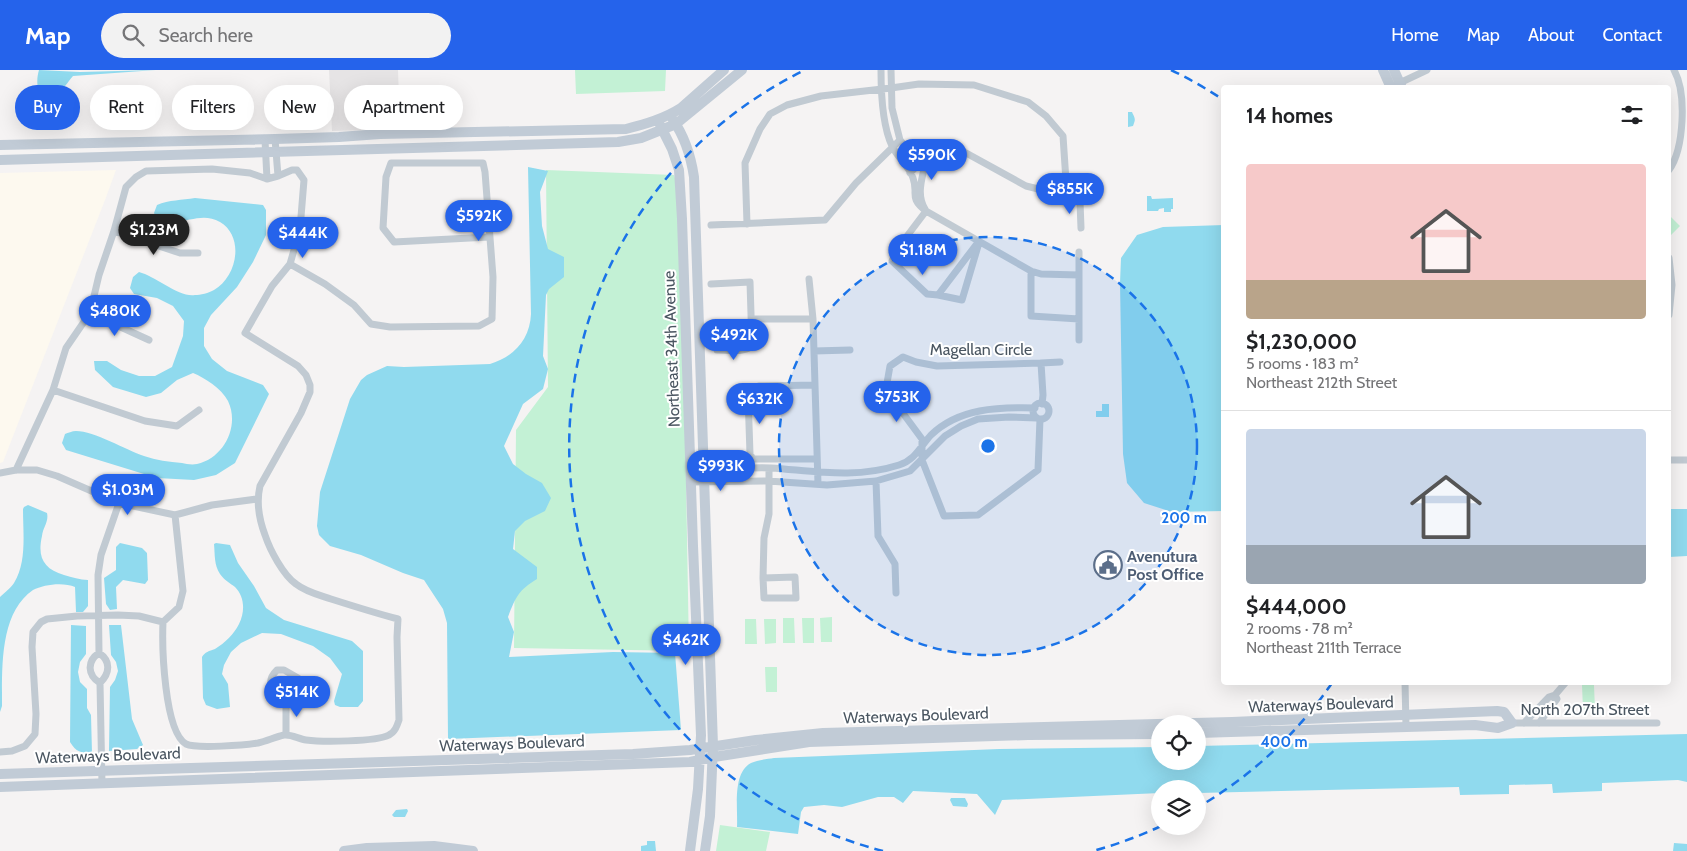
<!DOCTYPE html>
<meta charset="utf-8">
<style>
:root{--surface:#fff;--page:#f2f2f2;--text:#202124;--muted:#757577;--line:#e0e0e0;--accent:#2563eb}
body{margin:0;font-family:Cabin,sans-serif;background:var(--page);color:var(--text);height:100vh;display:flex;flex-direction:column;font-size:19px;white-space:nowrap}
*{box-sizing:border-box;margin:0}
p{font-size:16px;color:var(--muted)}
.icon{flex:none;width:28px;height:28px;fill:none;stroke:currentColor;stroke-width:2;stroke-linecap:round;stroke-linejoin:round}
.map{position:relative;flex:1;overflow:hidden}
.panel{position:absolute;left:1221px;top:15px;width:450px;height:600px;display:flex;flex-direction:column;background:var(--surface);border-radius:5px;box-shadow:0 5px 20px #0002}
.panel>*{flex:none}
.guide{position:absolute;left:15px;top:15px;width:475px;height:45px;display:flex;gap:10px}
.fabs{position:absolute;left:1151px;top:645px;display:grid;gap:10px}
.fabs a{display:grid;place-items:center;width:55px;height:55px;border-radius:50%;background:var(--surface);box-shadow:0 5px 20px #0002;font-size:25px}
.price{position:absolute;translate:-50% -42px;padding:0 11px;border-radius:18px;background:var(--accent);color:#fff;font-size:16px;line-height:32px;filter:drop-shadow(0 1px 2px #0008)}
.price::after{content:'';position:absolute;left:50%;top:30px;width:15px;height:11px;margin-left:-8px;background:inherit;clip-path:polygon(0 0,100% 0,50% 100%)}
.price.on{background:#222;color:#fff}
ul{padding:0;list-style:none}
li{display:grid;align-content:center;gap:10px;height:265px;padding:0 25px}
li+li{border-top:1px solid var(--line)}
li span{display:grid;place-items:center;height:155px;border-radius:5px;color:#555}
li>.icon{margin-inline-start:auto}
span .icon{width:90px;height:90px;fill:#fffc;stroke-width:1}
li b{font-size:21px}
h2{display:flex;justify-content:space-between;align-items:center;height:60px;padding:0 25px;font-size:21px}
.chip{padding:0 18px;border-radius:22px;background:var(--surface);box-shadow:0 5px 20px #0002;font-size:18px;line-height:45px}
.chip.on{background:var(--accent);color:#fff}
header{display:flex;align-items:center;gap:30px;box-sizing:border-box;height:70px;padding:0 25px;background:var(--accent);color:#fff}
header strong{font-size:24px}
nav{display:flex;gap:28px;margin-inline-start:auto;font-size:18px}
.search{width:350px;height:45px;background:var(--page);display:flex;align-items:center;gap:12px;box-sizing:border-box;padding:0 18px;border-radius:28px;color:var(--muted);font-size:19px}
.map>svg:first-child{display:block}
.commercial{fill:#fdf9ef}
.education{fill:#e6e4e5}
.green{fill:#c3f1d5}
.water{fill:#90daee}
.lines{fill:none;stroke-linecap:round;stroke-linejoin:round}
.street{stroke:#c1cad2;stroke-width:7}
.secondary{stroke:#c1cbd6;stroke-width:10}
.ring{fill:none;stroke:#1a73e8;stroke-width:2.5;stroke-dasharray:9 6}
.labels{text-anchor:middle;stroke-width:4;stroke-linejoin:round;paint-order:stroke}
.street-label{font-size:16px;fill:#4a5661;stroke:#fff}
.service-label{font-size:16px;font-weight:bold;fill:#4e5e75;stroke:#fff;text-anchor:start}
.centre{fill:#1a73e8;stroke:#fff;stroke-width:2.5}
.ring-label{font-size:15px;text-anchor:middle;font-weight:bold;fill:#1a73e8;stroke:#fff;stroke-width:4;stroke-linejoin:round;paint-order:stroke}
</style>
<header>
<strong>Map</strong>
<div class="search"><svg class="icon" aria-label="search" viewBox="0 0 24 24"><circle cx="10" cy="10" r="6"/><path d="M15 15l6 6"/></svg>Search here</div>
<nav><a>Home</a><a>Map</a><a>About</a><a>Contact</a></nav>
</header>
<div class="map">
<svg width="1687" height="781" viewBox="0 0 1687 781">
<rect width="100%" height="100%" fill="#f5f3f3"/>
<path class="commercial" d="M116 100 105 130 3 392 0 393V103Z"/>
<path class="education" d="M329 0H398L400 59 332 61Z"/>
<path class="green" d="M575 0H666L665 21 576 24Z
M546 100 674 105 681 127 689 581 514 578 516 360 548 317Z
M1669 145 1680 156 1671 165 1669 162Z
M832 547V572H821L820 548Z
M783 548H794L795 573H783Z
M802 548H814V573H803Z
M745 549H756L757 574H745Z
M764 549H776V573L765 574Z
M765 597H777V622H766Z
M1582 615H1594L1595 640H1583Z
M720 755 770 762 766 781H716Z"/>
<path class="water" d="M39 0 80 2 156 0 73 6C67 13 64 19 56 24 37 35 35 13 39 0Z
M1128 42H1132C1135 49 1136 48 1133 56L1128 57Z
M528 97 548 101 540 122 542 156 548 179 564 187V207L549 219 546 225 543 286 548 299 543 319 523 334 504 376 513 394 526 404 542 413 551 428 545 441 525 451 515 461 513 479 537 497V509C519 520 516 526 508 547L514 562 509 587 613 582 675 583 681 660 448 669 447 553 443 539 424 510 403 503 361 485 330 476 319 465 317 456 320 422 350 329 361 310 367 305 387 296 404 297 490 294C514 287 530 269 531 244Z
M1147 126H1151L1152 129 1173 128V139H1171V142H1164V138L1159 139 1158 141H1147Z
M195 128 263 135 266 140V165L253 192 237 217 211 245 204 258V276L212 289 227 301 263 315 269 324 235 393 216 405 194 410 157 408 66 380 62 373 65 364C68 363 72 361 76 361 94 361 126 380 144 386 156 390 169 392 182 393 186 394 192 395 197 394 224 388 240 356 228 331 221 318 205 308 193 303L177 310 161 323 146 327 113 317 95 300 94 291H107L121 300 139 306H155L172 297 183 266 184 251 173 236 157 228 134 224 130 218 133 207 139 202C155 206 180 228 195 225 200 225 209 223 214 220 237 207 245 167 220 152 204 143 191 151 175 152 169 152 162 149 156 147L154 143 157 135C169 130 182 130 195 128Z
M1224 155V441L1172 442 1144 433 1127 413 1123 384 1120 213 1121 188 1137 165 1163 157Z
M1102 334H1109V347H1096V341H1102Z
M28 435 47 443C49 452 43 457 42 466 37 488 44 499 64 505 72 507 80 510 88 510V536L83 542H76L75 517C64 512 44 514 33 520 0 543 2 595 2 636L0 642V527C5 522 11 518 14 513 27 492 23 463 23 439L24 437Z
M1669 439H1687V486L1669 487Z
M120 473 142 478 147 483 148 510 145 514 123 510 116 517 117 539 110 540 106 534 104 508 116 500V477Z
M216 473 230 475 238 493 254 516 266 538 284 550 352 571 363 581V631L358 637H340L335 635 334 631 342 604 330 588 313 576 281 564 262 563 241 573 231 582 224 595 222 604 228 614 230 637 217 639 206 635 203 628 202 587C205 582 209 581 215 579 225 573 234 564 239 554 245 542 245 527 235 517 230 513 224 510 220 504 214 495 215 485 214 474Z
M71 555 86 556V584L80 592 78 602 80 612 87 619V638L91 645 92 683C81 683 76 682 70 672Z
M109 555H121L132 649 143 675 137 679 109 681 110 617 115 610 118 601 116 592 111 585Z
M1687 664V712L1678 710 1602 713V721L1553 723 1552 714 1509 715V724L1460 725 1459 717 1198 723V719H1160V723L1002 730 995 745 977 724 913 721 903 733 894 727H878L842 737 824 735 804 737 801 742 798 764 737 757C738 738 732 703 751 693 757 690 767 689 774 688L999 679 1160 677V691H1198V676Z
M951 728H965L968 734 967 737 953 736 950 730Z
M407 739 408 741 405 747H394L392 745 396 740Z
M647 771H655L656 781H641V776L647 775Z
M1674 773 1687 774V781H1673Z"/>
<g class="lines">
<path class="street" d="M881 0C881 22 883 57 892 76 897 87 909 96 913 108 919 124 908 127 926 141L1031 201 1041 204 1079 205
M891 0 892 38 900 70 924 99C921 112 917 126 925 139
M1391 17 1427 0
M275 69 278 106
M265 70 267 109
M1669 100C1684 79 1687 23 1674 0
M1067 126 1074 128 1080 132 1081 158
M926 141 898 178 892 191 927 224 938 225 979 171
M747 154 745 93 760 59 770 44 787 35 821 26 891 18 919 14 974 15 1028 32 1046 46 1063 66 1067 126 1026 116 957 78 933 79 910 103
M711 155 825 150 856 113 900 70
M114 161 180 183H198
M1669 188 1672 215 1669 245
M290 194 325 214 354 235 371 254 390 257 479 256 492 249 493 207 485 102 483 93H391L386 107 383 158 394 172 489 167
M1031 201V246L1079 249
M809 209 813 249 818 414
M711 214 750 212 752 276C743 283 728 280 717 280
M938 225 962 230 978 176
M90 243 149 270
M751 249H813
M1079 270V182
M814 281 850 280
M1041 293 1060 292
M815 315 759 316 750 320 748 325 750 384 753 389H816
M53 320 145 351 177 356 199 340
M1033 341a8 8 0 1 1 16 0a8 8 0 1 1-16 0Z
M1040 349 1038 400 978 445 944 446 922 390V369L891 327 887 313 890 296 903 287 916 292 937 296 1041 293 1043 325 1042 334
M1669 390H1687
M16 400 53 320 66 278 90 243 99 205 114 161 126 117 136 107 146 101 212 99 250 103 267 109 278 106 292 100H297L304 110 300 159 290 194 272 216 245 263 298 296 306 305 310 315V322L301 343 260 416C256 433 259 449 265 465 270 480 283 505 296 514 306 522 319 525 331 529 353 536 375 543 398 549L397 567 399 650C397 656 395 662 389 665 376 672 321 672 306 670 299 669 291 664 284 665 275 667 267 671 258 673 246 675 196 679 186 674 164 661 162 576 163 552L179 537 183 521 175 445
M691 401C717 400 744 397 771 398 815 401 855 409 899 395 915 390 920 377 931 365 959 338 998 337 1035 338
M0 403 16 400H37L57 406 119 433 175 445 212 435 257 429
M876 411 878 466 895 494 896 523
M691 412 768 411 827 415 876 411 910 401 945 366 961 356 978 349 1009 347 1037 348
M795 507 796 528H764L763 508Z
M763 508 764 468 769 444V398
M99 583 98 505 101 485 119 433
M99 583C111 591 110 603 100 613L102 714
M99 583C87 591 87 605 100 613
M277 600H284L298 608 300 614 297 622 286 631C275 620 263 614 277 600Z
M1405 612 1406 657
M286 631V664
M1512 653H1657
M1524 653 1549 627 1555 625 1566 612
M1539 653 1557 629 1555 625
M0 682 12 681 25 676 35 664 36 644 32 577 33 562 41 552 47 549 77 546 118 545 139 546 163 552"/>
<path class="secondary" d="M1383 0 1391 18
M1394 0 1402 18
M673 50C685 67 691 87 694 107L713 676 710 746 705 781
M660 55 672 79 679 100 682 149 693 476 701 665 698 719 690 781
M0 75 275 69 339 67 380 64 626 59C645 54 664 49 681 38L724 0
M0 90 618 72 641 68 676 54 742 0
M0 704 633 684 690 680 756 670 823 663 1232 652 1497 641 1504 642 1512 653 1498 658 1475 655 1198 663
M0 717 690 692 714 687 809 672 1028 665 1160 664
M344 781 367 778 434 776 473 781"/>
</g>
<circle cx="988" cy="376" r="209" fill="#1a73e8" fill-opacity=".12"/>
<g class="ring">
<circle cx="988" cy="376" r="209"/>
<path d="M1332 613A418 418 0 0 1 1200 736M1161 756A418 418 0 0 1 1093 781M883 781A418 418 0 0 1 805 0M1171 0A418 418 0 0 1 1222 29"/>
</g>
<defs>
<symbol id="civic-ring" viewBox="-11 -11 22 22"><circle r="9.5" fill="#fff" stroke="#5c6f8a" stroke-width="1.5"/><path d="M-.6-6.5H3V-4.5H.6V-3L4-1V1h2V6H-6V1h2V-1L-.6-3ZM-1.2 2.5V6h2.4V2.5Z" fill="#5c6f8a"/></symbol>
</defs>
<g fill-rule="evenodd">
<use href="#civic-ring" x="1092" y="479" width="32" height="32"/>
</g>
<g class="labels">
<g class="street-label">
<text transform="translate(671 279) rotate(-92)" y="6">Northeast 34th Avenue</text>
<text x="981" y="285">Magellan Circle</text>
<text transform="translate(1321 634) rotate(-2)" y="6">Waterways Boulevard</text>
<text x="1585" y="645">North 207th Street</text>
<text transform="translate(916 645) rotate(-2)" y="6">Waterways Boulevard</text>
<text transform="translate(512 673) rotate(-2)" y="6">Waterways Boulevard</text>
<text transform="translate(108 685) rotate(-2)" y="6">Waterways Boulevard</text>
</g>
<g class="service-label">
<text x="1127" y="492">Avenutura<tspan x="1127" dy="18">Post Office</tspan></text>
</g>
</g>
<circle cx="988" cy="376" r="8" class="centre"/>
<g class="ring-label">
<text x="1184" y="453">200 m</text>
<text x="1284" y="677">400 m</text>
</g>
</svg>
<div class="fabs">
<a><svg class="icon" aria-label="locate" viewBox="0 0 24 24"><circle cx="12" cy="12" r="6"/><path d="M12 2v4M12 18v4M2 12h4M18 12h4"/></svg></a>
<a><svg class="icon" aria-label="layers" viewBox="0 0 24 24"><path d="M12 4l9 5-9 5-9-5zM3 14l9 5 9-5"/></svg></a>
</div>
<b class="price" style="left:932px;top:111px">$590K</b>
<b class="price" style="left:1070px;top:145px">$855K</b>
<b class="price" style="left:479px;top:172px">$592K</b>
<b class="price on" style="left:154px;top:186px">$1.23M</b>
<b class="price" style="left:303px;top:189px">$444K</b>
<b class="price" style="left:923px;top:206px">$1.18M</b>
<b class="price" style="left:115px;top:267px">$480K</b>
<b class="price" style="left:734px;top:291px">$492K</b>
<b class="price" style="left:897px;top:353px">$753K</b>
<b class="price" style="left:760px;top:355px">$632K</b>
<b class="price" style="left:721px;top:422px">$993K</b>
<b class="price" style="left:128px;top:446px">$1.03M</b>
<b class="price" style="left:686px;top:596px">$462K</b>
<b class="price" style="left:297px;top:648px">$514K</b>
<div class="guide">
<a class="chip on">Buy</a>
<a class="chip">Rent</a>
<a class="chip">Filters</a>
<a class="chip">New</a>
<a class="chip">Apartment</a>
</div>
<section class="panel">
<h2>14 homes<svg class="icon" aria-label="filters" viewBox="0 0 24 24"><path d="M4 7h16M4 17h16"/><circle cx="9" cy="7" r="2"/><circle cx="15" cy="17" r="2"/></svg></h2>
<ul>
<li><span style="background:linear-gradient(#f6c9c9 75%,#b9a48a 0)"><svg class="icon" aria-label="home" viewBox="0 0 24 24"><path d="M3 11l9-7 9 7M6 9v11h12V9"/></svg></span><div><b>$1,230,000</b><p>5 rooms · 183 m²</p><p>Northeast 212th Street</p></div></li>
<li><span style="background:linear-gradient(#c9d6e8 75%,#9aa5b1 0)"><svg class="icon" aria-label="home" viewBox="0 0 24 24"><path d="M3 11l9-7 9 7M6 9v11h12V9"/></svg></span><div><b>$444,000</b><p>2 rooms · 78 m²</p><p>Northeast 211th Terrace</p></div></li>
</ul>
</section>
</div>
